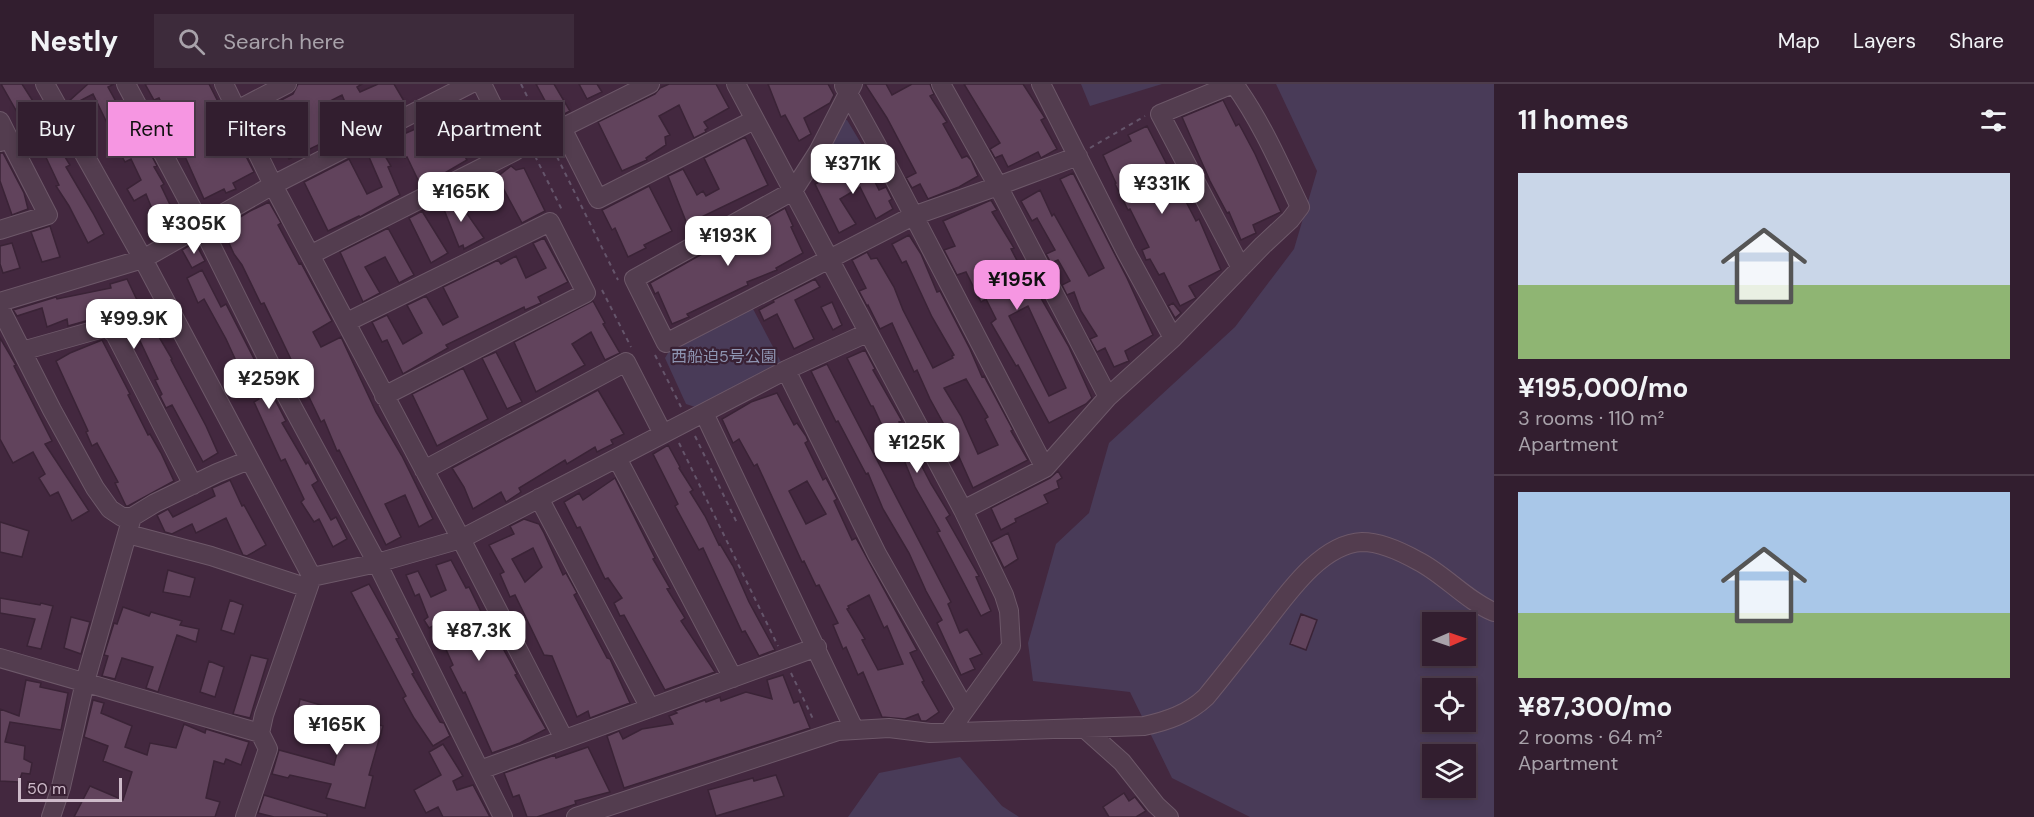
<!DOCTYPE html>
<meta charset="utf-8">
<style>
:root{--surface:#321e2f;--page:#3d2b3b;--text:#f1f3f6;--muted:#a8a2aa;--line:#4d3c4b;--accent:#f696e2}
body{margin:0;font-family:"DM Sans","Noto Sans JP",sans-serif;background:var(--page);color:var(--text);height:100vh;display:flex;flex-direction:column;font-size:22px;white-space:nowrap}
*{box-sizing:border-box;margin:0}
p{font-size:20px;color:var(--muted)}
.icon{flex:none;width:33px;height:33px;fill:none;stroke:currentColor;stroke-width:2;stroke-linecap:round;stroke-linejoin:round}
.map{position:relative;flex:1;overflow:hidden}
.details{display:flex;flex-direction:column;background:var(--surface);width:540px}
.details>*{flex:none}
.top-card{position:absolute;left:18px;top:18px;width:570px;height:54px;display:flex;gap:12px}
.needle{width:39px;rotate:88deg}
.tools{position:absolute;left:1422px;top:528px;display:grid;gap:12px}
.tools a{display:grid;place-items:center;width:54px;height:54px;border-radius:0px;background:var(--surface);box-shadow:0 3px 9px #0003,0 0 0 2px var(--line);font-size:30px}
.scale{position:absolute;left:18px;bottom:15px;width:104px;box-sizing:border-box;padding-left:6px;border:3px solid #cdbac9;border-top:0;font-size:16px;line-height:21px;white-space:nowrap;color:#cdbac9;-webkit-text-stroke:4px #392134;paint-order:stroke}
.price{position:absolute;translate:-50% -51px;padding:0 14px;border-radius:12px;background:#fff;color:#222;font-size:20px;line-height:39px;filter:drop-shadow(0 2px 3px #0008)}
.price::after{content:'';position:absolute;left:50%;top:36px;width:18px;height:14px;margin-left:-9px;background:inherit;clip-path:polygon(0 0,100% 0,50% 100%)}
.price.on{background:var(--accent);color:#111}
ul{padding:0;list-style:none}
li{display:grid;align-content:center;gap:12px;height:318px;padding:0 24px}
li+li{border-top:2px solid var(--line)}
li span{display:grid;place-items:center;height:186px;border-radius:0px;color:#555}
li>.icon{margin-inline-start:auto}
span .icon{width:108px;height:108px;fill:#fffc;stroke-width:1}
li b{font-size:26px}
h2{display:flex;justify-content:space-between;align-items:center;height:72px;padding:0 24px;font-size:26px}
.pill{padding:0 21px;border-radius:0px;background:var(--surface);box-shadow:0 3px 9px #0003,0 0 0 2px var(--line);font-size:21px;line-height:54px}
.pill.on{background:var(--accent);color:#111}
header{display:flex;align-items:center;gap:36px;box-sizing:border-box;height:84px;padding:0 30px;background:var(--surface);border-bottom:2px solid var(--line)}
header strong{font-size:28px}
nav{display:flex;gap:33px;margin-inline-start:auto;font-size:21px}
.search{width:420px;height:54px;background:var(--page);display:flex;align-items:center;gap:15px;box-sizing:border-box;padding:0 21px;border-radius:0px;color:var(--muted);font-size:22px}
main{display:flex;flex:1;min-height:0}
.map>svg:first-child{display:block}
.green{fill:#493b58;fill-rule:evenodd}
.building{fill:#61435c;stroke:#3a2336;stroke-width:1.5;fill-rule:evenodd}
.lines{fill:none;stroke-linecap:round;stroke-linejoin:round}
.minor-casing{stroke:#6d5869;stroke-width:20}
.path{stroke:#65556b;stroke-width:2;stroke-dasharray:4.5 4.5;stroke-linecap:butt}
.minor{stroke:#533d4f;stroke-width:18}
.labels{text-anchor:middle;stroke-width:4.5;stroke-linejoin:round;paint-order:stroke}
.park-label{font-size:16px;fill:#8e94b1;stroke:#392134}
</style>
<header>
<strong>Nestly</strong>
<div class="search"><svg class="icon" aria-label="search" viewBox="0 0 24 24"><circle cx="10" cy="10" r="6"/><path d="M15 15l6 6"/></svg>Search here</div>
<nav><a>Map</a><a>Layers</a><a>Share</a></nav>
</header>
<main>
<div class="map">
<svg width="1494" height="733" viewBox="0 0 1494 733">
<rect width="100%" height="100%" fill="#43283f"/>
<path class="green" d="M1081 0H1162L1090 22Z
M1276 0H1494V733H1250L1172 694 1130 608 1033 597 1028 559 1056 460 1089 429 1109 359 1235 243 1294 165 1317 87ZM1432 538H1466V572H1432ZM1432 604H1466V638H1432ZM1432 670H1466V704H1432Z
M847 36 868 71 830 90 823 77 840 37Z
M752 223 781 278 695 323 686 320 665 274 671 264Z
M960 673 1002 722 1019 733H848L879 689Z"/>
<path class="building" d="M1 0H22L38 25 36 26 70 81 66 83 93 129 104 150 88 159 69 122 56 102 59 101 43 67 24 33 21 35Z
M88 0H114L108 3 140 61 145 59 157 82 154 83 164 100 161 102 174 129 157 137 146 110 134 117 127 105 141 96 131 75 125 78 119 67 124 63 115 39 109 43 93 10 70 22 68 18Z
M145 0H209L254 88 233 99 236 105 226 109 224 105 204 115 183 68 177 71 164 48 173 43 159 14 154 16Z
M298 0H362L357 3 360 8 378 0H394L404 17 355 42 342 11 322 21 337 52 289 75 266 24 293 10Z
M536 0H554L570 27 555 35Z
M579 0H597L602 8 587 15Z
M669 0H716L729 24 704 38 708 44 705 46 706 48 694 54 679 21 659 32 670 51 665 53 666 61 646 74 647 76 622 87 598 38 655 10 660 4Z
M768 0H828L834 11 830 19 804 34 811 50 799 57 785 31 781 33Z
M865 0H886L892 11 912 0H930L934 10 930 12 947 38 943 40 962 74 967 72 971 76 978 92 959 103 928 115 920 100 912 104 906 94 916 89 887 34Z
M964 0H1023L1045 34 1041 36 1057 65 1041 74 1038 68 1008 83 1002 71 995 74 990 65 1000 59Z
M1223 16 1236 42 1239 40 1255 70 1281 128 1253 141 1256 149 1241 156 1229 128 1227 129 1210 97 1182 33Z
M476 19 498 59 483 68 462 25Z
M440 30 467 76 438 93 420 100 407 73 405 74 397 53 427 40 426 38Z
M1147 42 1196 137 1199 135 1221 186 1189 202 1196 214 1180 222 1164 189 1159 191 1150 175 1146 176 1142 166 1149 163 1130 125 1128 126 1115 100 1116 99 1103 71 1131 57 1128 51Z
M745 53 768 101 687 140 668 92 683 85 697 111 703 107 706 112 719 105 704 74Z
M378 60 391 82 388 83 400 111 360 133 359 132 328 147 304 98 349 75 367 110 382 103 366 66Z
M0 69H3L24 109 28 125 12 131 0 97Z
M865 78 879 106 886 103 892 115 889 117 893 125 876 135 860 103 840 115 856 140 839 149 815 100Z
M511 82 516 86 524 84 545 127 522 139 497 93Z
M1073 89 1127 194 1153 251 1125 267 1129 277 1114 283 1105 264 1097 268 1090 255 1097 252 1081 227 1074 208 1067 211 1062 201 1070 197 1058 176 1051 179 1046 170 1055 166 1037 134 1032 137 1021 117 1040 106 1052 132 1054 130 1089 192 1104 184 1060 95Z
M649 102 672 147 644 161 646 164 628 173 615 144 612 146 602 126Z
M454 111 484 154 464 165 463 161 459 163 441 118Z
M991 116 997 126 992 128 1014 164 1011 165 1032 205 1035 204 1069 263 1092 314 1086 320 1049 339 1018 281 1016 282 991 239 996 235 986 215 981 218 966 188 957 191 944 166 955 162 943 137ZM1028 222 1066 304 1049 312 1009 232Z
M269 118 281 139 278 141 299 180 301 179 332 237 313 248 321 263 341 253 376 328 402 372 433 435 419 443 405 411 385 420 401 453 386 461 339 366 337 367 324 336 321 338 264 219 261 220 242 181 234 170 222 144 250 127Z
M785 124 793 142 791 143 803 169 776 184 777 186 747 198 748 201 687 230 689 233 672 240 658 208 655 210 650 199Z
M422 127 448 169 431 179 409 134Z
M50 142 60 173 42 178 31 148Z
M388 144 414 191 399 199 385 173 365 183 380 209 363 218 340 168Z
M909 151 921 170 937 208 940 207 970 265 982 293 984 292 1013 346 1011 347 1028 376 973 404 947 346 930 315 917 286 914 288 892 239 880 245 868 221 867 222 859 207 866 204 852 176 867 168 871 175 877 174 894 203 903 226 933 284 953 274 952 272 954 271 932 233 906 177 902 179 892 160ZM966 295 988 333 985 335 998 361 978 370 961 332 944 304Z
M544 154 568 198 538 213 541 219 525 226 524 223 446 261 448 264 403 290 387 256 382 258 372 238 387 231 403 260 422 249 407 221 426 212 443 241 458 233 443 203 498 176 501 180 516 172 526 194 546 184 533 159Z
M195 158 205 177 192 184 182 166Z
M12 159 20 184 3 189 0 180V162Z
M202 186 221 223 226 220 286 337 282 339 306 380 308 378 318 397 312 401 331 436 336 433 347 455 333 463 319 435 314 438 301 418 304 415 285 375 281 377 269 351 254 318 259 315 240 277 237 279 226 255 204 215 198 219 187 194Z
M127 195 136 214 172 275 171 276 206 342 218 369 203 378 172 321 166 324 160 312 162 310 155 296 158 295 123 221 100 233 68 242 67 235 47 243 42 224 17 232 13 226 56 213 57 215 111 204 110 200Z
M815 195 820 203 795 216 814 255 794 265 777 230 764 237 759 226 774 218 773 216Z
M593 217 605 239 603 240 620 269 605 276 591 248 572 260 585 281 536 308 514 258Z
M832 218 842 241 833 246 821 223Z
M1173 219 1181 229 1175 234 1168 222Z
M0 254 16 281 14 282 52 357 45 360 89 427 72 437 58 408 50 412 39 394 45 390 33 368 13 379 0 355Z
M102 256 130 310 128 311 148 351 150 350 161 369 174 397 128 422H126L115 399 118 398 97 359 92 362 86 348 88 347 56 277 70 269Z
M865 266 875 285 873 286 902 337 899 338 931 400 950 431 946 434 979 492 976 493 991 527 981 532 937 448 940 447 915 403 904 376 899 378 873 322H871L847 274Z
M496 268 522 318 507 325 482 274Z
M827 280 951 518 948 520 960 549 967 545 982 570 970 575 975 585 961 591 937 539 942 536 926 507 909 469 883 425 868 389 866 390 838 337 836 338 811 287Z
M463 284 488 335 437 362 412 310Z
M598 306 624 350 611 356 613 360 597 368 595 363 567 380 565 376 519 404 521 408 506 418 501 408 473 425 464 403 452 384Z
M777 309 794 341 797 339 806 352 808 357 805 359 823 396 826 394 837 415 834 417 852 456 856 454 917 566 910 569 924 597 922 598 939 628 926 637H921L918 630 905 635 882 633 863 588 858 591 846 563 843 565 833 541 838 539 819 501 816 502 804 477 802 478 757 380 754 382 739 355 733 359 722 335 751 318ZM807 397 826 430 806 440 789 407ZM869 511 884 544 887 542 903 580 878 586 862 556 865 555 847 525 849 524 848 522Z
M668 361 680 383 679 384 693 406 690 408 705 432 719 461 720 460 733 482 749 518 775 566 759 572 745 547 742 548 703 464 699 466 675 422 678 420 653 370Z
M1058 387 1062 394 1057 397 1059 404 1044 411 1048 419 1015 435 1016 438 1001 446 991 424 1050 394Z
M615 394 655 474 653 475 670 504 667 505 685 534 681 537 715 588 665 606 624 531 620 532 614 519 622 514 608 494 605 495 580 443 577 444 564 418 579 409 583 416Z
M230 396 242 422 244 421 266 461 247 472 243 471 226 434 196 449 192 440 172 450 165 448 157 431 168 425 173 433 215 412 212 404Z
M524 435 539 440 544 449 563 491 566 489 577 509 574 511 607 574 610 575 630 619 590 634 588 627 577 633 552 572 544 571 515 511 510 513 500 490 504 488 489 461 514 450 510 442ZM533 464 542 483 525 498 512 475Z
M0 438 29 447 22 473 0 468Z
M1008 449 1018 475 1004 484 991 458Z
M451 476 466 504 469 503 486 538 488 537 517 590 515 591 546 645 520 659 492 669 465 608 463 609 450 583 453 581 435 541 429 544 424 536 428 533 419 510 415 512 406 491 418 487 431 513 446 506 436 481Z
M168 486 195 494 190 513 163 508Z
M369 500 399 554 396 555 414 589 412 590 440 638 444 639 450 652 433 662 414 634 403 614 406 612 351 508Z
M0 514 40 521 41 519 53 522 41 565 27 562 35 535 0 529Z
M230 516 243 521 234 550 221 546Z
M123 523 149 532 151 528 182 537 180 541 199 545 196 558 177 551 158 608 146 604 153 583 122 574 115 595 102 592 108 572 104 571 114 539 117 540Z
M1301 530 1317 536 1306 566 1290 560Z
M71 533 90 538 81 570 64 564Z
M251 571 268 575 250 634 233 630Z
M209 577 224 583 215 613 200 608Z
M783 591 794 619 799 617 810 644 624 704 607 652 619 647 623 655 642 645 673 640 669 632 677 629 675 627 705 616 706 618 720 613 721 617 746 608 772 615 767 596Z
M26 596 41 599 40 603 68 609 61 646 10 638 5 658 25 662 24 675 32 679 30 690 22 689 19 698 0 697V625L19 632Z
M300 615 338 626 337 629 383 642 369 691 373 692 365 724 326 714 331 700 290 691 288 694 272 690 279 666 334 681 343 646 312 636V640L296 636Z
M93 616 104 619 101 629 132 642 125 663 147 671 150 659 176 664 184 640 205 649 206 645 249 658 241 681 226 675 224 680 214 677 206 714 220 718 215 733H74L90 702 123 716 132 688 103 677 108 662 84 653Z
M443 660 463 692 453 697 457 706 473 701 490 733H443L438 723 426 729 414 706 441 691 429 668Z
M588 663 610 708 575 717 576 720 537 733H527L519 711 513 713 504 689 555 671 556 674Z
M776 691 784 712 716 732 708 706 753 694 754 697Z
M1124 709 1129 717 1135 713 1146 727 1136 733H1109L1103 723Z
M264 711 327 730V733H274L258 729Z"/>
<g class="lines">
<defs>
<path id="minor" d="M45 0 143 175 312 493 264 631 260 649 268 665 245 733
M126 0 201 141 278 296 377 479 503 733
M224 0 273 101 461 455 564 655
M650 0 562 44 598 115 754 36
M736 0 963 426 1004 511 1009 527 1011 562 949 648
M853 0 818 68 793 107 634 195 666 259 913 132 998 102 1078 72
M941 0 998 102 1108 313
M1041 0 1126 168 1173 254
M1233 0 1160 30 1241 184
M844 2 880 67 1045 384
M237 26 287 0
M0 37 9 55
M0 58 9 55 48 131 0 146
M310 171 515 67 482 0
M0 218 143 175 273 101 470 0
M0 224 52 326 95 404 110 425 122 433H132L155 419 217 389 249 376
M347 238 550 138 586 209 384 312
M22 267 107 243 115 250 193 401
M786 286 877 470 965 625
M704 329 854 645
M617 374 733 594
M424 386 626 278 663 350
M539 414 650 624
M963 426 1045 384 1108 313 1173 254 1263 161 1290 136 1300 123C1280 81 1261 37 1234 0
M128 450 211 472 308 504
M312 493 377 479 461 455 786 286 867 249
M0 574 260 649
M1084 644 1122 678 1156 721 1169 733
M480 686 817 563
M51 733 61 703 85 598 132 433
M576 733 838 647 889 644 930 649 1144 642C1167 637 1188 630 1206 613 1224 591 1242 568 1260 545 1284 515 1319 460 1362 458 1380 458 1402 468 1418 477 1444 490 1467 517 1494 528"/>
</defs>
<use href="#minor" class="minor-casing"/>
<path class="path" d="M521 0 618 196
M531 64 562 126
M1090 64 1145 32
M602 206 631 263
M655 271 681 323
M695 352 737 439
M679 359 778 562
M791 589 814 637"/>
<use href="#minor" class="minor"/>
</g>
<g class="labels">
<g class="park-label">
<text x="724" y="278">西船迫5号公園</text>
</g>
</g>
</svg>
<div class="tools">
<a><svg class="needle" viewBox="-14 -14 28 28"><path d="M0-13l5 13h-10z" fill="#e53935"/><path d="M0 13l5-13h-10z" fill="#a8a2aa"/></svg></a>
<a><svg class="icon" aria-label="locate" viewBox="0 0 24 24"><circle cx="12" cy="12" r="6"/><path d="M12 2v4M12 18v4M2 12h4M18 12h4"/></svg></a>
<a><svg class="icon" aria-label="layers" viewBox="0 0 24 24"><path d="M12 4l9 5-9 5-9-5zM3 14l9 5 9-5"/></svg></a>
</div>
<div class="scale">50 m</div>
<b class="price" style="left:853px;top:111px">¥371K</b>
<b class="price" style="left:1162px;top:131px">¥331K</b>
<b class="price" style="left:461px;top:139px">¥165K</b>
<b class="price" style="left:194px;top:171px">¥305K</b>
<b class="price" style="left:728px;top:183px">¥193K</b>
<b class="price on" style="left:1017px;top:227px">¥195K</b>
<b class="price" style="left:134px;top:266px">¥99.9K</b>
<b class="price" style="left:269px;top:326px">¥259K</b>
<b class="price" style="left:917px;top:390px">¥125K</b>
<b class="price" style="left:479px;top:578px">¥87.3K</b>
<b class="price" style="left:337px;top:672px">¥165K</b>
<div class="top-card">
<a class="pill">Buy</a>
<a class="pill on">Rent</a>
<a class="pill">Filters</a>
<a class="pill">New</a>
<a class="pill">Apartment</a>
</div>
</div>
<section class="details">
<h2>11 homes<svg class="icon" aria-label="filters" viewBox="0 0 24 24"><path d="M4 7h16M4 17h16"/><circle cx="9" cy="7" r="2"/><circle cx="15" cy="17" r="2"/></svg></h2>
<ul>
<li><span style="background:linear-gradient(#c9d6e8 60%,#8fb573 0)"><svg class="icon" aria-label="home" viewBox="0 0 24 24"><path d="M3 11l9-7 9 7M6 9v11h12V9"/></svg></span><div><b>¥195,000/mo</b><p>3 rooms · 110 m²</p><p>Apartment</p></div></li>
<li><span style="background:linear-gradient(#a9c7e8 65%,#8fb573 0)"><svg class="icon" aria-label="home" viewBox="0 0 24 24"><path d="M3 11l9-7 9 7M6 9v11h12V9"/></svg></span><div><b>¥87,300/mo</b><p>2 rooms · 64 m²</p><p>Apartment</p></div></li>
</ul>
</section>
</main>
